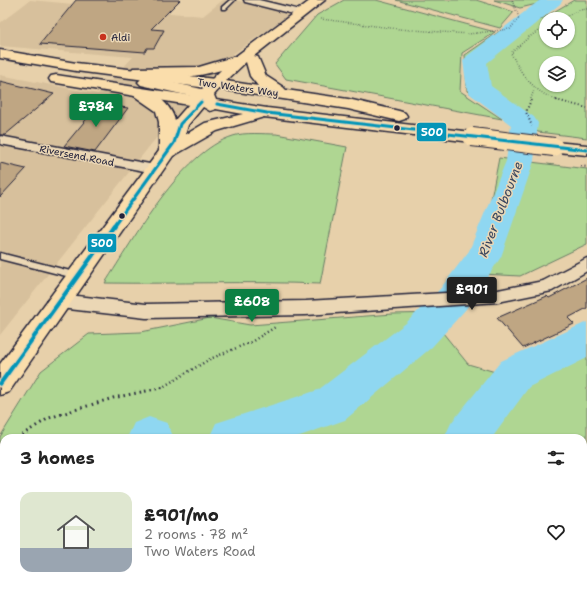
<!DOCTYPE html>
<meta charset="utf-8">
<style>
:root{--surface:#fff;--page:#f2f2f2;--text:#222;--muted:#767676;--line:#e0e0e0;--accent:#0b8043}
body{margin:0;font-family:"Shantell Sans",sans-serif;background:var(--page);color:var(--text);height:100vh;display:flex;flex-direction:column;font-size:15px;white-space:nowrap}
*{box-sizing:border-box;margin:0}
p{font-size:13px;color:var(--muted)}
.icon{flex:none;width:22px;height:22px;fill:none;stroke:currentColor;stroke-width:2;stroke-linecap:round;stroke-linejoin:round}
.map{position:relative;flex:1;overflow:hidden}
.sheet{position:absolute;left:0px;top:434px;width:587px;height:156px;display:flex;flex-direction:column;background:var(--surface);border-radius:12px 12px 0 0;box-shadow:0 1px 3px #0004}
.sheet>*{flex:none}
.controls{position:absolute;left:539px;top:12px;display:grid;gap:8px}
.controls a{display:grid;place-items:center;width:36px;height:36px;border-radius:50%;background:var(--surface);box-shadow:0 1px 3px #0004;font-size:20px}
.price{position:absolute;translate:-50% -34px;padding:0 9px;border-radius:4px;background:var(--accent);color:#fff;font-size:13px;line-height:26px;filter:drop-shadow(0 1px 2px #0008)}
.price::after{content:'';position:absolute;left:50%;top:24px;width:12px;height:9px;margin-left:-6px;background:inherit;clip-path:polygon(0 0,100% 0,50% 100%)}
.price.current{background:#222;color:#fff}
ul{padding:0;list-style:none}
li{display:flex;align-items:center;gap:12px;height:100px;padding:0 20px}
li+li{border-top:1px solid var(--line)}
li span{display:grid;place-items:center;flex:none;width:112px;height:80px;border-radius:12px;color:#555}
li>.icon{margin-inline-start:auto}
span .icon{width:48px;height:48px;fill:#fffc;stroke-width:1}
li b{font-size:17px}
h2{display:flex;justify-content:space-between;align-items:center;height:48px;padding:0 20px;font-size:17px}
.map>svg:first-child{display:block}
.built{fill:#d7c09c}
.green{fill:#afd692;stroke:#687c66;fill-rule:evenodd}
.water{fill:#8fd7f1;stroke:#638fa8}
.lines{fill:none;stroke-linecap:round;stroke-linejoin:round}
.river{fill:#8fd7f1;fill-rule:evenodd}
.building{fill:#bfa683;stroke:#22223b}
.lane-casing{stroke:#22223b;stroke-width:3}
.street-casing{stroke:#22223b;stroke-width:3}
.primary-casing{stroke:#22223b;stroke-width:3}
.highway-casing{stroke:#22223b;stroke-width:3}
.path-far3{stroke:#22223b;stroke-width:1.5;stroke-dasharray:0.5 2;stroke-linecap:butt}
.path-far2{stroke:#22223b;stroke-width:2;stroke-dasharray:1 2.5;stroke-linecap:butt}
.path-far1{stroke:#22223b;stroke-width:2.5;stroke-dasharray:1 3;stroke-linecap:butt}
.path{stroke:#22223b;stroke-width:3;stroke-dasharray:1.5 4;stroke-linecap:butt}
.lane{fill:#ebd7b5;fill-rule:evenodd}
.street{fill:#ebd7b5;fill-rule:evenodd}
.primary{fill:#faddab;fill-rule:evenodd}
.highway{fill:#faddab;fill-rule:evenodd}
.primary-bridge-casing{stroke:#22223b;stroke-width:20;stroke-linecap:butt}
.primary-bridge{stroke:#faddab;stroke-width:18}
.bus-1-far1-casing{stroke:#ebd7b5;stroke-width:5.5}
.bus-1-casing{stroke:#ebd7b5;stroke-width:7}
.bus-1-far1{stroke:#0595b8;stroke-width:3}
.bus-1{stroke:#0595b8;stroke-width:4}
.poi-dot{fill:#c8321e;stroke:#ebd7b5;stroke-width:1.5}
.bus-dot{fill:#22223b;stroke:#ebd7b5;stroke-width:1.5}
.labels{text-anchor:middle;stroke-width:3;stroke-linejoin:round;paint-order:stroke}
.far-poi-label{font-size:10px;fill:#22223b;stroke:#ebd7b5;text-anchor:start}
.far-street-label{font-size:10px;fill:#22223b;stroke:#ebd7b5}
.water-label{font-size:13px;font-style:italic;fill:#38465f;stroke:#ebd7b5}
.line-badge{stroke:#ebd7b5;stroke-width:1.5}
.badge-label{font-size:11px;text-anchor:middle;font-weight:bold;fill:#fff}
</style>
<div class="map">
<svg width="587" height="590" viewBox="0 0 587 590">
<rect width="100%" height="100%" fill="#e7d0aa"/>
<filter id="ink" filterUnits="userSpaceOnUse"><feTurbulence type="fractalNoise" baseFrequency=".025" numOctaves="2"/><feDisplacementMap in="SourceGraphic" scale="8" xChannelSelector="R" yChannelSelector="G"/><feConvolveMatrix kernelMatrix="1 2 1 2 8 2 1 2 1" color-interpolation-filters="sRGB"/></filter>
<g filter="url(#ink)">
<path class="built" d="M30 0 203 16 223 0H235L290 14 233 54 152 143 0 335V75L98 94 133 57 0 46V23Z"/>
<path class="green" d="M344 0H376L495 32 462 53 460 91 502 119 286 79 275 64 317 15Z
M396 0H476L514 12 500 28Z
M494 0H540L537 4 520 8Z
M574 0H587V138L538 132 527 124H514L467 91 465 55 500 31 516 34ZM546 19H568V41H546ZM546 63H568V85H546Z
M276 134 347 147 320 284C248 281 177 284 105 283 134 239 181 152 233 136 244 132 264 134 276 134Z
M499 158 587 169V244L520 276 462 273 489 209Z
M441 313 443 333 468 364 516 378 587 344V590H0V437L41 371 89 334 141 332 210 318 250 325 393 314ZM4 438H583V586H4Z"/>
<path class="water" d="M324 586H483L486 590H314Z"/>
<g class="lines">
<path class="river" d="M540 0H563L560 4 487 63 491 86 534 117 538 123 534 161 501 257 466 309 432 347 345 420 294 438H209L216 423 318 390 406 323 440 289 469 251 506 161 511 125 470 94 467 89 463 61 467 56Z
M587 322V358L529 387 492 438H444L451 423 501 361Z
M149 417 167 423 174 438H127L134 423Z
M4 492V542L0 544V494Z"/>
</g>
<path class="building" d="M76 0H180L151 29 164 30 154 48H147L145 52 40 44Z
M0 81 54 94 5 135H0Z
M99 104 128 108 95 152 64 146Z
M0 163 26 169 0 197Z
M587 278V308L568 318 574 324 523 348 497 318 547 296 549 298Z"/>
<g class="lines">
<defs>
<path id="lane" d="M230 0H235L226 9H222V7Z
M0 253 78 273 82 276 78 279 0 259Z"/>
<path id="street" d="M244 0H259L304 11 306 13 301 16 245 2Z
M0 136 155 165 160 166 162 169 160 172 155 173 0 144Z
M587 258V271L552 291 498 302 306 315 146 318 60 308 54 306 52 301 54 296 60 294 146 304 306 301 498 290 543 281Z"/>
<path id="primary" d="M311 0H325L254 56 258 57 266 76 283 87 286 90 348 99 399 111 405 113 407 116 405 119 399 121 348 109 219 89 214 95 216 100 267 108 472 132 478 133 480 137 478 141 472 142 264 117 217 131 173 156 9 392 0 395V364L159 151V122L156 111 130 93 133 90C150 85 171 104 175 120L195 97 141 85 138 82 141 79 146 77 202 89 221 70C194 78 160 81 133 74L131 71 133 68 199 67 236 56ZM246 62 250 76 258 86 226 81ZM203 107 210 111 216 109 243 114 205 123 185 135 188 125Z
M554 142 587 145V155L548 151 545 147 548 143Z"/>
<path id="highway" d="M0 50 76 63 215 79 220 81 223 84 220 87 215 89 76 71 0 58Z
M56 75 201 97 207 99 209 102 207 105 201 107 51 82 49 79 51 76Z"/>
</defs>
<use href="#lane" class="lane-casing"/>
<use href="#street" class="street-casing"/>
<use href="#primary" class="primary-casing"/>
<use href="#highway" class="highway-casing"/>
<path class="path-far3" d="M321 19 399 29 469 34 510 29 519 18 512 0
M561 19 579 10 587 9
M546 26 529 37 511 53C522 76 534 92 559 101
M530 101 534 90"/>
<path class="path-far2" d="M531 100 526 112 532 126
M556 100 587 108
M581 166 587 167"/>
<path class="path-far1" d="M161 388 210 359 251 342 277 326"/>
<path class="path" d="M17 438 49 418 113 398 165 387
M0 449 4 446"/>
<use href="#lane" class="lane"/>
<use href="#street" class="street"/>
<use href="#primary" class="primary"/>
<use href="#highway" class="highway"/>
<defs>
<path id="primary-bridge" d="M472 137 554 147"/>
</defs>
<use href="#primary-bridge" class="primary-bridge-casing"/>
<use href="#primary-bridge" class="primary-bridge"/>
<defs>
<path id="bus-1-far1" d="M217 104 267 113 587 150
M113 227 174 143 180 124 201 102"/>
<path id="bus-1" d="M0 384 114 226"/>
</defs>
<use href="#bus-1-far1" class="bus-1-far1-casing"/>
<use href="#bus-1" class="bus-1-casing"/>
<use href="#bus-1-far1" class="bus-1-far1"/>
<use href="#bus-1" class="bus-1"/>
</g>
</g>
<circle class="poi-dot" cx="103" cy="37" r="4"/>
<g class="bus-dot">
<circle cx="397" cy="128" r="3.5"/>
<circle cx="122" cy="216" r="3.5"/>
</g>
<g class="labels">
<g class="far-poi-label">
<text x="111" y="41">Aldi</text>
</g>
<g class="far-street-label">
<text transform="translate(238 87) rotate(8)" y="4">Two Waters Way</text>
<text transform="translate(77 155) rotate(11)" y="4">Riversend Road</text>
</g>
<g class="water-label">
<text transform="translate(500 209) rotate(-69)" y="5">River Bulbourne</text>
</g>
</g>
<g class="line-badge">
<rect x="416" y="122" width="31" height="20" rx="4" fill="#0595b8"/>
<rect x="87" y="233" width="30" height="20" rx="4" fill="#0595b8"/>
</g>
<g class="badge-label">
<text x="432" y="136">500</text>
<text x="102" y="247">500</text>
</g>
</svg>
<div class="controls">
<a><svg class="icon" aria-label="locate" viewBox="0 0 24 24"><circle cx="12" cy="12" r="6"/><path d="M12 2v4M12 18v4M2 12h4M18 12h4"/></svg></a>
<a><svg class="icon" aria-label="layers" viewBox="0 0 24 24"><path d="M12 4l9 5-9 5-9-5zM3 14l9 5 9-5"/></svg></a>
</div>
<b class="price" style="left:96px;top:128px">£784</b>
<b class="price current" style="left:472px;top:311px">£901</b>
<b class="price" style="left:252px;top:323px">£608</b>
<section class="sheet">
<h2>3 homes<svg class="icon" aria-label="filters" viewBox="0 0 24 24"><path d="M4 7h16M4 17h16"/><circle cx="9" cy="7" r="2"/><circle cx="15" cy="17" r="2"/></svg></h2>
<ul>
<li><span style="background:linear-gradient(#dfe7d0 70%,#9aa5b1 0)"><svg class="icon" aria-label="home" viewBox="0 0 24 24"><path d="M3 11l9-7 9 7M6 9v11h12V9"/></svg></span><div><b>£901/mo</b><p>2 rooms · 78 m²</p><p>Two Waters Road</p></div><svg class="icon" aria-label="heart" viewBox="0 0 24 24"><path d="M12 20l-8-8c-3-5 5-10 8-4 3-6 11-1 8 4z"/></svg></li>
</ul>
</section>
</div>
